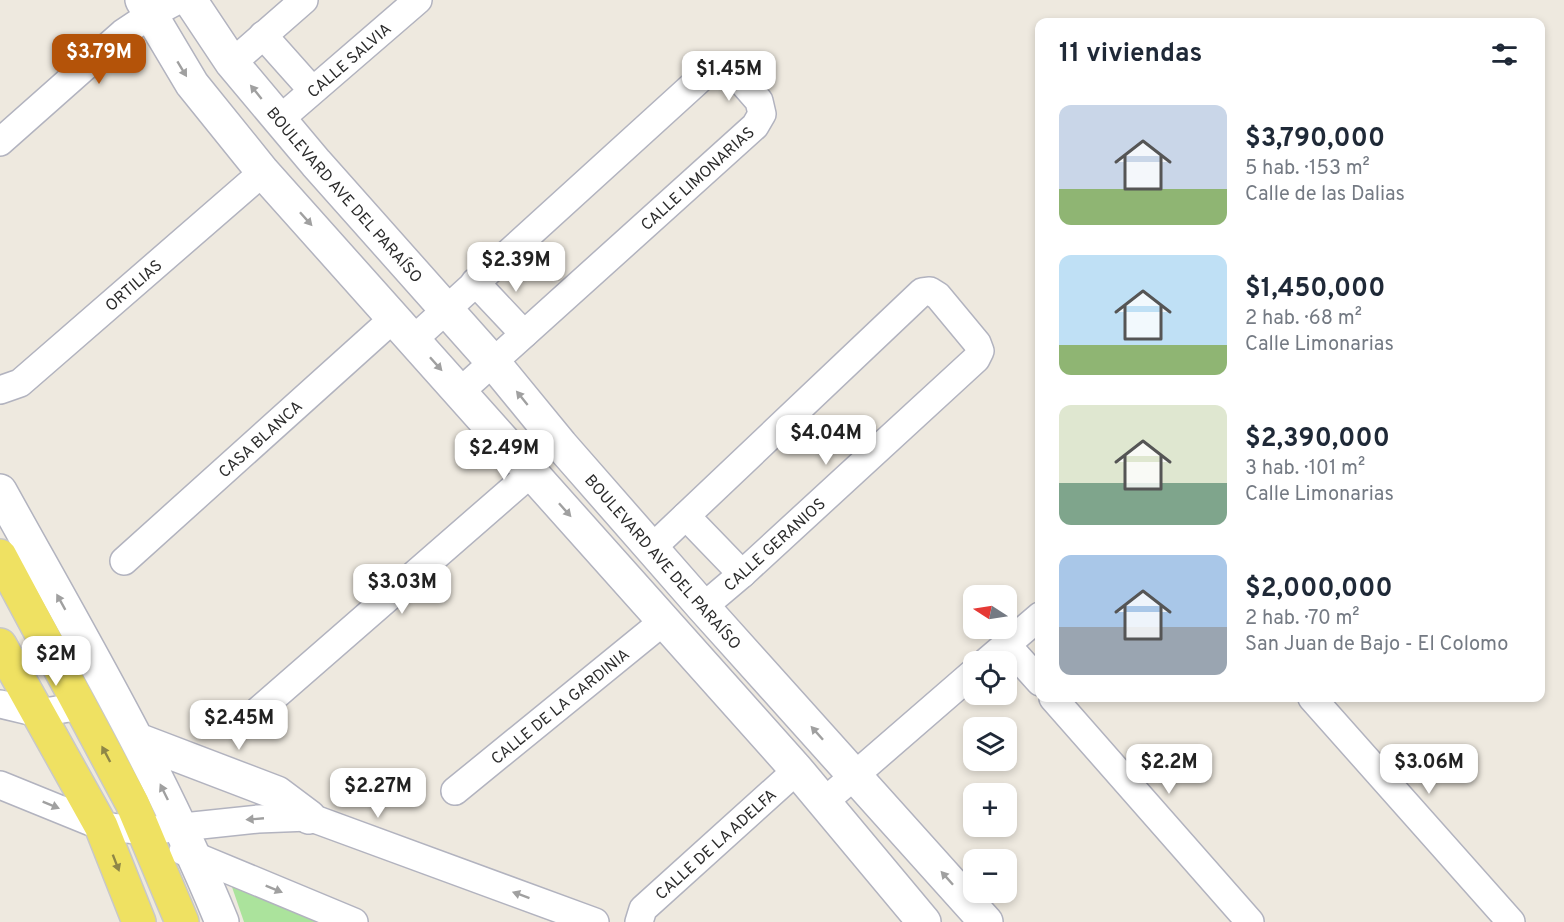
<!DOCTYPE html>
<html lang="es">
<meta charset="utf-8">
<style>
:root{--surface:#fff;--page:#f2f2f3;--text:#1f2937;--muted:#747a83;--accent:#b45309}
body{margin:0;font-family:Overpass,sans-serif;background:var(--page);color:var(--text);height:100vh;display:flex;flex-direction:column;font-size:22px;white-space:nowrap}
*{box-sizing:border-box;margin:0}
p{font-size:20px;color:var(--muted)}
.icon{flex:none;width:33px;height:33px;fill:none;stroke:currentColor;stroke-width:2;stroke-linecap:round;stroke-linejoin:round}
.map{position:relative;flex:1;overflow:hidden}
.drawer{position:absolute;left:1035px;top:18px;width:510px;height:684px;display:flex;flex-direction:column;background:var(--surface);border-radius:12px;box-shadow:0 3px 9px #0003}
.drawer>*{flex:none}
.needle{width:39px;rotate:282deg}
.controls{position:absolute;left:963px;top:585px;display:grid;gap:12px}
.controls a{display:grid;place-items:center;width:54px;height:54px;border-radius:12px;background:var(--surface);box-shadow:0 3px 9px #0003;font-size:30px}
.price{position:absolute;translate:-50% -51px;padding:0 14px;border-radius:12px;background:#fff;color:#222;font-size:20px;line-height:39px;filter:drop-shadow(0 2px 3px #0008)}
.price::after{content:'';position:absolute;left:50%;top:36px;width:18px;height:14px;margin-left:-9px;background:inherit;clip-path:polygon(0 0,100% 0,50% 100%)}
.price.selected{background:var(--accent);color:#fff}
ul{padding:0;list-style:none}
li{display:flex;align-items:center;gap:18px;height:150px;padding:0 24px}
li span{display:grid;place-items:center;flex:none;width:168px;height:120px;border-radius:12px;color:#555}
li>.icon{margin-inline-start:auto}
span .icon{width:72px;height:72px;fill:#fffc;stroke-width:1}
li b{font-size:26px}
h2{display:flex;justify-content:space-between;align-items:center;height:72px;padding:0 24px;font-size:26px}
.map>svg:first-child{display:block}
.park{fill:#abe39c}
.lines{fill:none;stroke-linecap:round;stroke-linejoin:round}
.minor-casing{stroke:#b2b3bf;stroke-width:30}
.tertiary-casing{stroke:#b2b3bf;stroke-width:36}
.secondary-casing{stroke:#b2b3bf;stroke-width:36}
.primary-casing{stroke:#c8c8c8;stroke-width:36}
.minor{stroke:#fff;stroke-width:27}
.tertiary{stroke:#fff;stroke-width:33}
.secondary{stroke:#fff;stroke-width:33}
.primary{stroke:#efe162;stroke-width:33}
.oneway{fill:#a0a0a0}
.oneway2{fill:#8e8647}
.labels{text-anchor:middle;stroke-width:4.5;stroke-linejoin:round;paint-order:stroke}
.street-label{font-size:16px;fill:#2c2c2c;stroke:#fff}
</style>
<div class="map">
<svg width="1564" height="922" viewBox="0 0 1564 922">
<rect width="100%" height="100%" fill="#eee9df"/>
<path class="park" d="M232 887 341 922H244Z"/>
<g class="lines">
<defs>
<g id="minor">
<path d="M263 35 312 90"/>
<path d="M232 63 304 0"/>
<path id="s1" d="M279 120 418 0"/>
<path d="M0 142 123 33 150 15 178 0"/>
<path d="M475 282 524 334"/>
<path d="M414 339 712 68 721 66 731 69 759 101 762 114 755 126 461 391"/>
<path id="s2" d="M0 390 20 383 263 172"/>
<path d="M686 516 742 574"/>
<path d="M652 548 922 292 930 291 938 296 977 343 980 351 976 359 742 574 703 607"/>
<path id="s3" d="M124 561 395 317"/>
<path d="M1006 644 1040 682"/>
<path d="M986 662 1040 616"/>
<path d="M1053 698 1250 922"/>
<path d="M1312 698 1511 922"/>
<path d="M0 704 38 713 82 706"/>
<path d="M244 723 531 473"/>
<path d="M0 785 101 826 145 831 258 819 309 817 595 922"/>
<path id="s4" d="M455 791 665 620"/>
<path d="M824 802 974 672"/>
<path d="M183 851 354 922"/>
<path id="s5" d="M639 922 643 909 797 770"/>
</g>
<g id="tertiary">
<path d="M142 0 192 84 263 172 797 770 924 922"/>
<path id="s6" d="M190 0 232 63 316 163 493 362 561 445 703 607 986 922"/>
</g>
<path id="secondary" d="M0 491C78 632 161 772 222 922
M138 740 277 793 309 817"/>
<path id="primary" d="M0 556 132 803 182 922
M0 645 101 826 139 922"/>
</defs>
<use href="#minor" class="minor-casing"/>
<use href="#tertiary" class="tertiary-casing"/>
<use href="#secondary" class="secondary-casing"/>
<use href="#primary" class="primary-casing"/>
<use href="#minor" class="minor"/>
<use href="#tertiary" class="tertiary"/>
<use href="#secondary" class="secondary"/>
<use href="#primary" class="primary"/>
</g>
<defs><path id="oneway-solid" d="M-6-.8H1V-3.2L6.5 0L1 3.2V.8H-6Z" transform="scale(1.5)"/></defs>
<g class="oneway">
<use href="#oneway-solid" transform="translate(182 69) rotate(59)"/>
<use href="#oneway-solid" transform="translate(256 92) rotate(-129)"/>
<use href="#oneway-solid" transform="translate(306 219) rotate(48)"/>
<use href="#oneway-solid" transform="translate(436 364) rotate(48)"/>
<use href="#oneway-solid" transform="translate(522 398) rotate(-129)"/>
<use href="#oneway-solid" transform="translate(565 510) rotate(48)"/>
<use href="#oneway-solid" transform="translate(61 602) rotate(-119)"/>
<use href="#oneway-solid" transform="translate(817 733) rotate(-132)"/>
<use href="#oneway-solid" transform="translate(164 792) rotate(-116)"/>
<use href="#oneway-solid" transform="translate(51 805) rotate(22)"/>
<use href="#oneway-solid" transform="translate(255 819) rotate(175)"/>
<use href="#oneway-solid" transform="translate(947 878) rotate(-132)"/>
<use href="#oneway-solid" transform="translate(274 889) rotate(22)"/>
<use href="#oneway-solid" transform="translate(521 895) rotate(-160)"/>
</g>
<g class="oneway2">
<use href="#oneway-solid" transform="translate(106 754) rotate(-118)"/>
<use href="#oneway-solid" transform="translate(116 863) rotate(69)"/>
</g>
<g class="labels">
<g class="street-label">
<text dy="6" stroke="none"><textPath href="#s1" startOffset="92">CALLE SALVIA</textPath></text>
<text transform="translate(697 178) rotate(-42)" y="6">CALLE LIMONARIAS</text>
<text dy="6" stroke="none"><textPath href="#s6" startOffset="249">BOULEVARD AVE DEL PARAÍSO</textPath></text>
<text dy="6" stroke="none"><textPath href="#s2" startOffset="171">ORTILIAS</textPath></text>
<text dy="6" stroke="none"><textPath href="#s3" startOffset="183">CASA BLANCA</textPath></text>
<text transform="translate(774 544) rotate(-42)" y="6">CALLE GERANIOS</text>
<text dy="6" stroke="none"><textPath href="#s6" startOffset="735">BOULEVARD AVE DEL PARAÍSO</textPath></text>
<text dy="6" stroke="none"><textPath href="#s4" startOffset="135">CALLE DE LA GARDINIA</textPath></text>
<text dy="6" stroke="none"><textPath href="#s5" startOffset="111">CALLE DE LA ADELFA</textPath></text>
</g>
</g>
</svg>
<div class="controls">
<a><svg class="needle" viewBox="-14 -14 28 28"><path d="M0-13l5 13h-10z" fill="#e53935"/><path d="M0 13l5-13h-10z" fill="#747a83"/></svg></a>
<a><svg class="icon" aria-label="locate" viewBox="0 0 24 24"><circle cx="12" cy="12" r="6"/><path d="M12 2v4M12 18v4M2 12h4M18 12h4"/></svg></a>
<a><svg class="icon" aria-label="layers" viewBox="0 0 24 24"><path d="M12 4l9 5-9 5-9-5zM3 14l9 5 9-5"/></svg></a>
<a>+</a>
<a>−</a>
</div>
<b class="price selected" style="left:99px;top:85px">$3.79M</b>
<b class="price" style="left:729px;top:102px">$1.45M</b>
<b class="price" style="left:516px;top:293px">$2.39M</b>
<b class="price" style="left:826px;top:466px">$4.04M</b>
<b class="price" style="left:504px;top:481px">$2.49M</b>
<b class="price" style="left:402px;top:615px">$3.03M</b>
<b class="price" style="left:56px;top:687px">$2M</b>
<b class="price" style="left:239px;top:751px">$2.45M</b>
<b class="price" style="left:1169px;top:795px">$2.2M</b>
<b class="price" style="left:1429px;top:795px">$3.06M</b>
<b class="price" style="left:378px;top:819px">$2.27M</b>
<section class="drawer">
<h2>11 viviendas<svg class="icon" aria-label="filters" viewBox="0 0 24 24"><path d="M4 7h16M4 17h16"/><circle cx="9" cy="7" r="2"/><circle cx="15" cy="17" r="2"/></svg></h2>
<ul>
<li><span style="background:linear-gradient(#c9d6e8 70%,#8fb573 0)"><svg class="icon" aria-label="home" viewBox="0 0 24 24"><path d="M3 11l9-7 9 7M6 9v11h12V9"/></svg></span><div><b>$3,790,000</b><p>5 hab. · 153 m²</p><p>Calle de las Dalias</p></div></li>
<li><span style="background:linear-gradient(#bfe0f5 75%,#8fb573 0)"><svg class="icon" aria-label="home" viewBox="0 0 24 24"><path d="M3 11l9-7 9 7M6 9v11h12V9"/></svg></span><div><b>$1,450,000</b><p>2 hab. · 68 m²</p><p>Calle Limonarias</p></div></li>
<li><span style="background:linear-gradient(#dfe7d0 65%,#7fa58c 0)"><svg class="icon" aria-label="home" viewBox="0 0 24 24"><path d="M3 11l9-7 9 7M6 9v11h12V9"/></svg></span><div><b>$2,390,000</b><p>3 hab. · 101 m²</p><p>Calle Limonarias</p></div></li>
<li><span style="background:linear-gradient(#a9c7e8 60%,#9aa5b1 0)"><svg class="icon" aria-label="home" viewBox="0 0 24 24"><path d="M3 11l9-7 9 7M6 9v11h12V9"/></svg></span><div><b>$2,000,000</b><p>2 hab. · 70 m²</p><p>San Juan de Bajo - El Colomo</p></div></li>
</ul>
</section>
</div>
